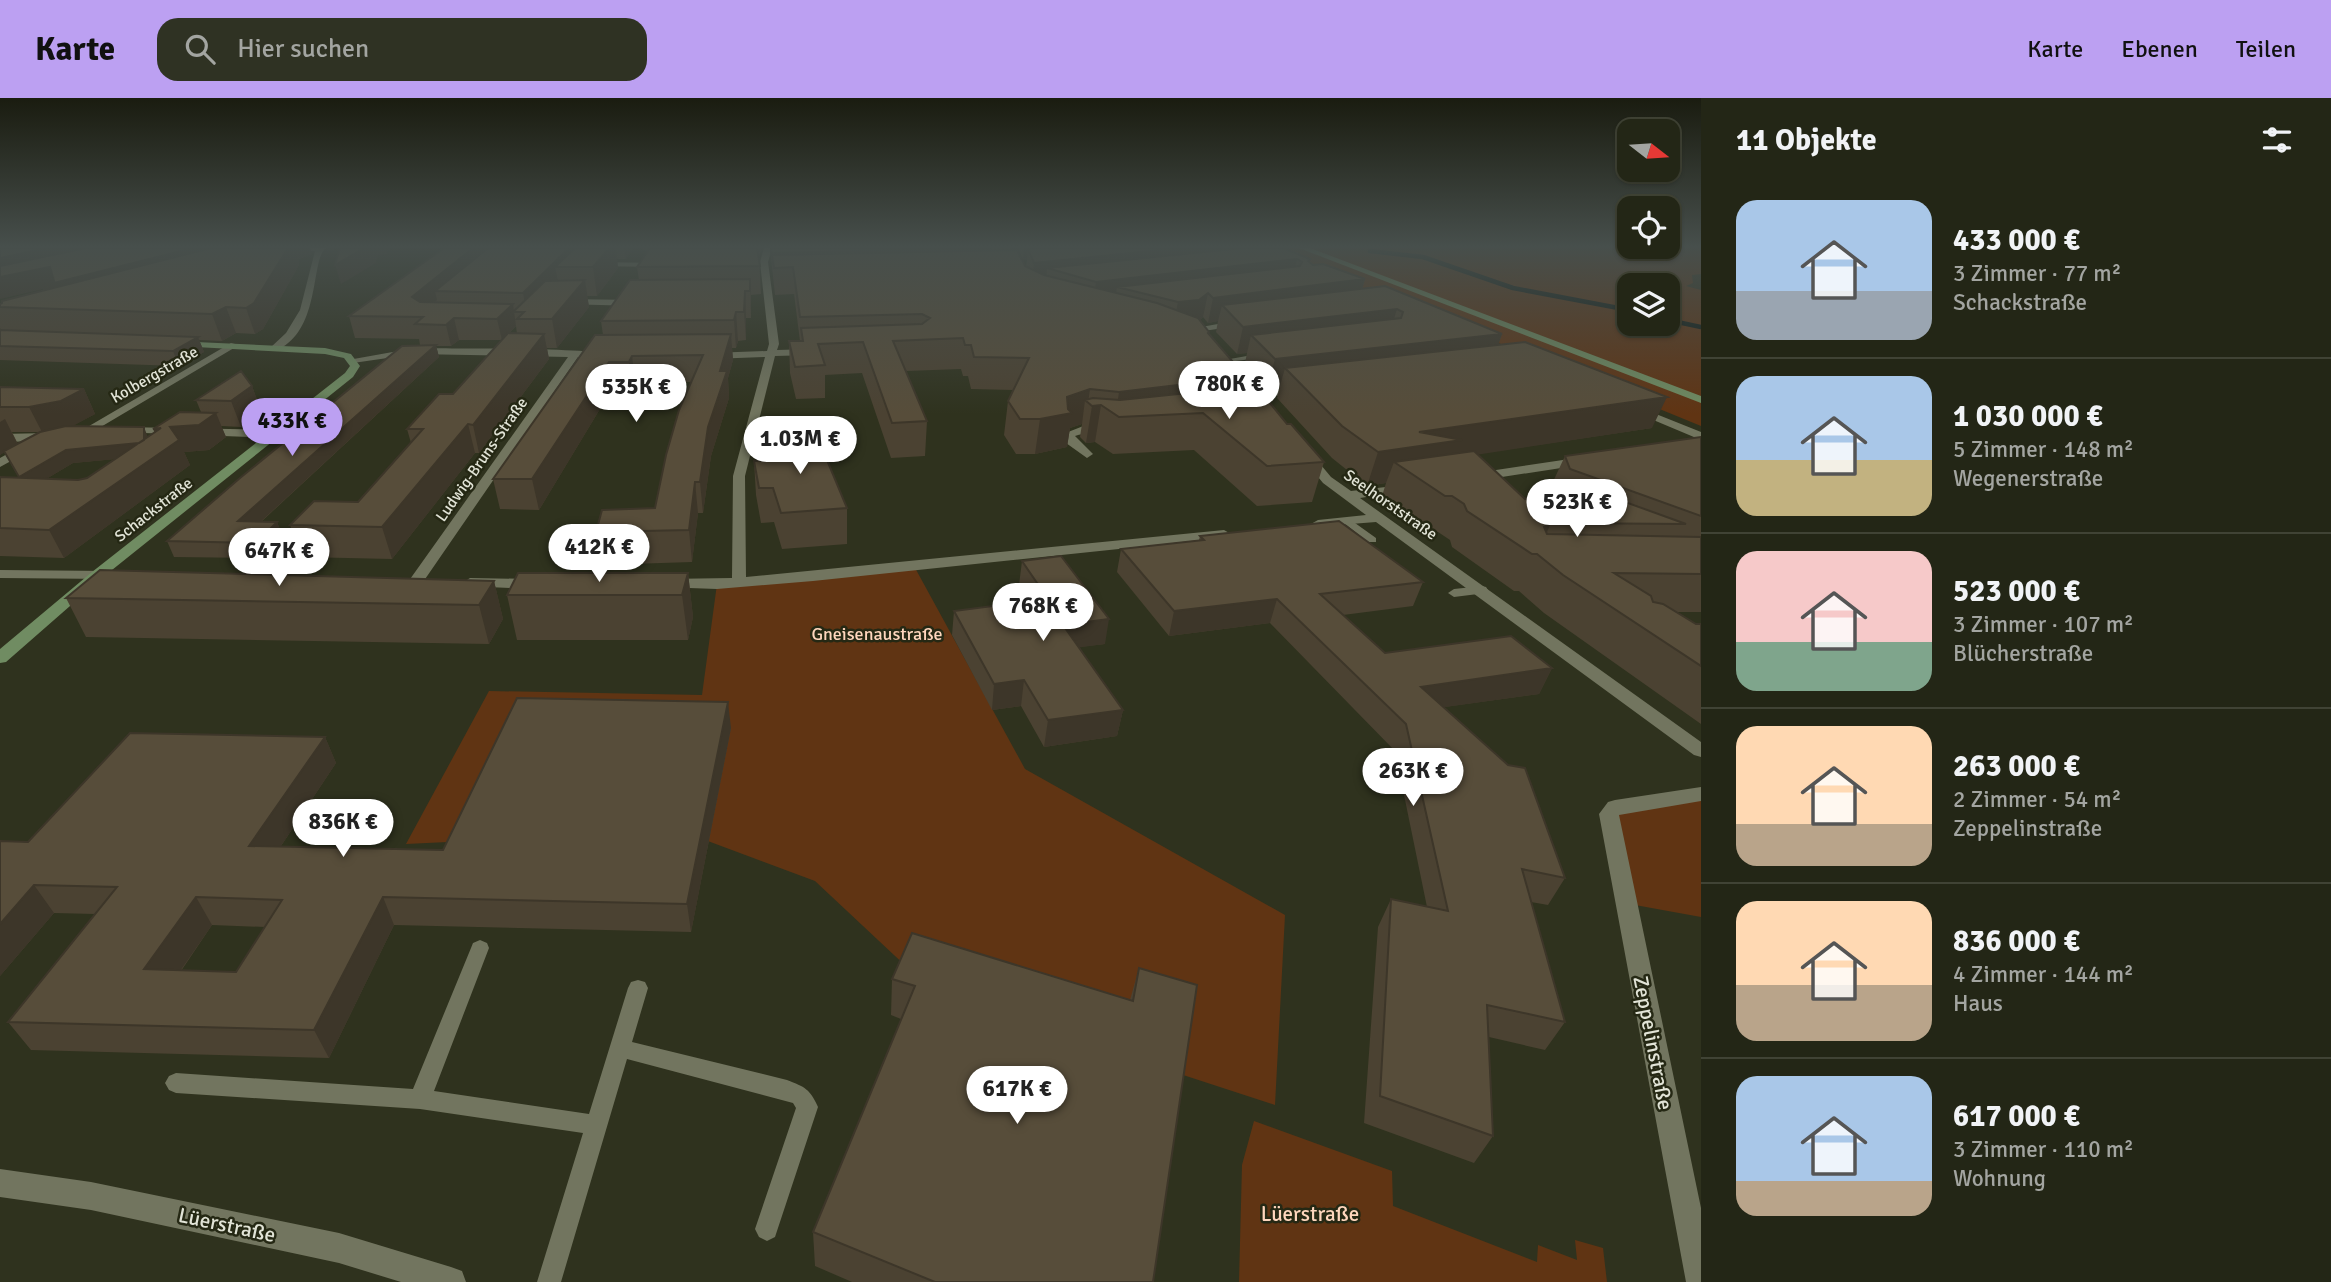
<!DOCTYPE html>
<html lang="de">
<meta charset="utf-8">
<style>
:root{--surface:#232616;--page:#2f3223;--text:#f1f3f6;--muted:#a3a5a1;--line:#404335;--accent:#bca0f2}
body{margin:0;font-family:Signika,sans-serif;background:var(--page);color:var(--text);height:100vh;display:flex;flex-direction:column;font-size:26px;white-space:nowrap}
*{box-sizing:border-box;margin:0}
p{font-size:23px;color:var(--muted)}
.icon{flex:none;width:38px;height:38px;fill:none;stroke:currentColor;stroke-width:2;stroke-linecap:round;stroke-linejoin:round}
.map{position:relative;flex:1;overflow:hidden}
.details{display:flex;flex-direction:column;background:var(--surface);width:630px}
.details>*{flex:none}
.needle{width:46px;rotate:107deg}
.buttons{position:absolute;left:1617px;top:21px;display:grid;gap:14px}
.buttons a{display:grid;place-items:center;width:63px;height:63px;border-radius:14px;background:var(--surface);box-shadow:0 2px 5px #0004,0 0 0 2px var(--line);font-size:35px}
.price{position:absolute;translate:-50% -60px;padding:0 16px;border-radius:24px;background:#fff;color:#222;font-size:23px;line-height:46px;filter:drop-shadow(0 2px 4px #0008)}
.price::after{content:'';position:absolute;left:50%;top:42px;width:21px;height:16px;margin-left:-10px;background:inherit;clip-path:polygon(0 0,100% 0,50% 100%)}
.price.active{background:var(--accent);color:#111}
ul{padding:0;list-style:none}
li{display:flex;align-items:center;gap:21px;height:175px;padding:0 35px}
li+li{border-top:2px solid var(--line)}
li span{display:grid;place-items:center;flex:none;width:196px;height:140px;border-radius:21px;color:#555}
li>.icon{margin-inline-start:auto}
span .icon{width:84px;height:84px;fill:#fffc;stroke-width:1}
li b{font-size:30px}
h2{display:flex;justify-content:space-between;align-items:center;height:84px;padding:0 35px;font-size:30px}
header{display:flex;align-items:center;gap:42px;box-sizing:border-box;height:98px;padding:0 35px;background:var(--accent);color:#111}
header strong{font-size:33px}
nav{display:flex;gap:38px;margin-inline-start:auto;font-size:24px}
.search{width:490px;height:63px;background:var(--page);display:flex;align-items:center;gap:18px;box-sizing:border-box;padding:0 24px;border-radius:21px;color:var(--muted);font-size:26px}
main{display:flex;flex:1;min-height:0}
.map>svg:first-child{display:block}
.green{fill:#603413;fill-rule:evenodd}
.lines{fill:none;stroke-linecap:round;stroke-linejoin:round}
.stream{stroke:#0a1814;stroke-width:4.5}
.lane{fill:#72755f;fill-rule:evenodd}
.street{fill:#72755f;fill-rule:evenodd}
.secondary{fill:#708c62;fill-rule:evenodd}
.wall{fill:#4b4232;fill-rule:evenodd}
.shaded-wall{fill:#3d3629}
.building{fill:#574d3a;stroke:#3d3629;stroke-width:2;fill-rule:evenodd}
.labels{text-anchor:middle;stroke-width:5;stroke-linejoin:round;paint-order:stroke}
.far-street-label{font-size:16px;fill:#e2e4d7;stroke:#252814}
.park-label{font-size:18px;fill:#fed6bd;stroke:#252814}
.near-street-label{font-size:21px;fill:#e2e4d7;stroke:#252814}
.near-park-label{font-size:21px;fill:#fed6bd;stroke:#252814}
</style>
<header>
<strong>Karte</strong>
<div class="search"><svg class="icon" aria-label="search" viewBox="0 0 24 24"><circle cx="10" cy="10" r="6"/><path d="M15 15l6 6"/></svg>Hier suchen</div>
<nav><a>Karte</a><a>Ebenen</a><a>Teilen</a></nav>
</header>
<main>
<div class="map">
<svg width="1701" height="1184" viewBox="0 0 1701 1184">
<rect width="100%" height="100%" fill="#2f321e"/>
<path class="green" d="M1244 150H1701V176L1692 177 1693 185 1686 188 1701 192V328L1428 216ZM1629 187H1668V226H1629Z
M914 468 1025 671 1285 817 1275 1007 1177 975 910 872 815 783 681 733 406 746 489 593 702 597 717 486Z
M1701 696V819L1624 805 1615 709Z
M1254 1023 1392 1073 1393 1108 1537 1164 1538 1147 1577 1162 1575 1142 1603 1150 1607 1184H1239L1242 1067Z"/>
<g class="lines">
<path class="stream" d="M1370 153 1423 159 1513 190 1629 212
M1668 222 1701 229"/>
<path class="lane" d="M1264 255 1268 257 1267 259 1228 264 1224 262Z
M1348 420 1376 440V444H1368L1344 425V421Z
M1482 488 1486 489 1488 492 1486 495 1454 499 1448 495 1454 491Z
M480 842 487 845 489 850 434 993 589 1016 628 890 631 884 638 882 645 884 648 890 632 944 787 982C805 989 810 991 818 1009L775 1139 767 1143 759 1139 755 1131 796 1010 793 1005 627 961 561 1184H537L583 1035 420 1011 176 995 169 992 165 985 169 978 176 975 413 991 471 850 473 845Z"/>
<path class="street" d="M285 150H326C310 161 322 234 275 253L270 250 286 235 300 212 315 153 288 154Z
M764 150H772L768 164 779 246 777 252 812 251 817 254 812 257 775 258 745 378 746 479 1224 432 1231 436 1224 440 813 483 717 491 661 489 658 486 661 483 666 481 732 480 733 378 765 259 711 261 706 258 711 255 767 253 769 246 760 164Z
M596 164 662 165 666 167 662 169 593 168Z
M565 201 638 202 642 205 638 208 562 206Z
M1240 222 1245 225 1243 227 1184 236 1179 233Z
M231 245 239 247 94 333 84 331Z
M415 250C442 251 595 249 607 257L602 260 578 259 421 487 416 489 408 484 568 259 415 256 353 265 348 262Z
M1303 289 1308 292 1307 294 1257 300 1252 297 1257 294Z
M1636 308 1701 334V342L1632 313V309Z
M1086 327 1102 328 1108 331C1100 337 1085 334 1075 338L1093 356 1087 360 1066 345 1063 336Z
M122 329 276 332 282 336 276 340 118 334V330Z
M0 336 49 335 55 339 49 343 0 344Z
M27 345 31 346V352L0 369V360Z
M1307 354 1311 355 1331 379 1351 393 1412 386V392L1360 400 1701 644V659L1694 657 1376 424 1313 429 1311 426 1318 422 1366 417 1323 385 1301 358Z
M1583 359 1589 363 1587 366 1476 383 1470 379 1476 375Z
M0 472 110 473 117 477 110 481 0 480Z
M470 480 533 481 541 486 533 491 465 488 462 485Z
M1701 689V703L1619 717 1701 1110V1184H1686L1599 716 1608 704 1615 702Z
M0 1071 91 1084 339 1135 451 1169 462 1173 466 1184H401L339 1165 91 1112 0 1099Z"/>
<path class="secondary" d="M1299 150H1310L1701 298V305Z
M174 243 325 250 351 256 360 268 353 279 102 480 6 564 0 565V551L92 474 345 275 350 268 344 260 325 256 177 248 174 247Z"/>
</g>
<path class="wall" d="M0 150 312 156 299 161V167L263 231 255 236 236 235 222 243 199 242 204 254 179 268 0 262V232H1L0 230V206L44 192Z
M444 150H634L626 161H617L618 170 597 198H587L589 209 557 250H547L549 261 479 355H475L392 461 302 459 290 427 358 404 411 345 407 331 453 296 517 236 516 228 502 242H459L451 248H436L439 259 261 424H277L283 439 262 460 174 459 167 443 420 247 419 241 355 240 349 218Z
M642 150H762L759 159 761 196 751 197V220H746V242L738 243 736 250H732L733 262 728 280 729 300 711 358 703 415H698L692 464 601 467 596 434 655 410 691 284H635L632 291H612L539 412 500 411 493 381 603 237 601 223 639 182 637 169 647 154Z
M770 150H1012V152L1026 168 1027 162H1023L1018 150H1283L1310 161 1309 164 1313 167 1365 181 1362 191 1502 236 1498 247 1652 330 1477 356 1525 401 1550 390 1565 358 1701 339V514H1676L1696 526H1701V626L1544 515 1519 493H1514L1452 449 1450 442 1438 434H1431L1382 398 1386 385 1367 388 1332 360 1277 300 1280 288 1267 290 1245 265 1247 255 1237 256 1216 234 1218 223 1208 225 1203 219 1200 222 1209 234V237L1244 289 1287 326 1324 364 1312 404 1257 408 1194 352 1113 356 1095 344 1086 345 1080 339 1082 326 1070 330 1067 349 1035 356H1016L1004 337 1008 303 1013 292 971 291 968 278H963L961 271 906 273 927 323 925 358 891 360 862 275 825 277V300L796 301 790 275 789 243H800L794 196 775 197Z
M252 288 261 313 241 329 221 328 226 339 209 352 184 354 190 367 64 460 0 458V379L19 380 4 354 0 357V289L84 291 95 316 72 328 148 339 201 314 196 302ZM12 334H39L18 346ZM115 361 87 380 78 382 46 381 73 365Z
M768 341 847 410V446L782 451 774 424 761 425 756 397 754 363 769 362Z
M1200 438 1423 484 1413 508 1343 517 1385 555 1552 570 1539 596 1444 609 1565 780 1548 807 1531 804 1565 924 1545 952 1489 939 1493 1038 1474 1065 1364 1025 1378 829 1391 801 1427 809 1395 653 1270 525 1169 538 1117 474 1121 451 1199 442Z
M1022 463 1105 546 1079 549 1123 612 1117 638 1044 649 1021 608 992 612 952 537 954 513 1030 504 1019 487Z
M688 475 693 519 688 542H517L507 497Z
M494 483 503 521 489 546 86 539 66 500Z
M731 630 691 834 394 827 329 960 31 952 8 924 95 816 54 815 0 878 28 744 325 639 336 665 281 748 443 752ZM212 827 265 829 236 874 181 873Z
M1139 870 1153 1184H852L815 1168 813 1134 901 921 891 917 892 881 1130 902Z"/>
<path class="shaded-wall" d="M47 150H270L51 208 44 191 0 201V160Z
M288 150H310L312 156 299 161V167L263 231 255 236 246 210Z
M326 150H338L327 154Z
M364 150H393L387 153V156L378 157 376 165 341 186 335 167Z
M473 150H499L435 193 437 202 417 219 412 199Z
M569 150H590L555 169 558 184 527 215 523 195Z
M609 150H616L618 170 597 198 593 169Z
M624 150H634L626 161Z
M1024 150H1127L1028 151 1027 162H1023Z
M1180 150H1252L1047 170 1046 183 1032 184 1034 165Z
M1297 161 1292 183 1117 189 1114 206 1093 208 1096 184Z
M750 181 751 208V220L750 193Z
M1365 181 1358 205 1222 207 1218 223 1208 225 1213 200Z
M585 182 589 209 557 250 552 221Z
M745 193 746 220V242L744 214Z
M1208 195 1203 219 1194 227 1173 229 1178 204Z
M513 206 516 228 502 242 497 221Z
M226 209 236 235 222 243 212 216Z
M1397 211 1389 237H1251L1247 255 1237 256 1243 229Z
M736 214 738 243 736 250 734 222Z
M454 220 459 242 451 248 446 227Z
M544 236 549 261 479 355 473 327Z
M731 236 733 262 728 280 729 300 711 358 703 415 700 384 708 329 720 273Z
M1502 236 1492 264 1285 270 1280 288 1267 290 1275 261Z
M198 239 204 254 179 268 173 253Z
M436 247 439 259 244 439 238 423Z
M632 258 635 284 632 291 629 264Z
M609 264 612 291 539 412 532 381Z
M1246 279 1238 312 1203 315 1116 316 1119 294Z
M252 288 261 313 241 329 231 303Z
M84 291 95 316 73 328 42 334 29 309Z
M1090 291 1088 305 1085 302 1082 326 1070 330 1067 349 1035 356 1040 321 1067 299Z
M1667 299 1652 330 1456 360 1394 364 1386 385 1367 388 1378 354 1419 334Z
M1101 307 1095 344 1086 345 1092 308Z
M216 315 226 339 209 352 184 354 190 367 64 460 49 432 163 353 153 331 170 329Z
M5 321 18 347 0 357V324Z
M468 326 475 355 392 461 382 429Z
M144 329 149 342 150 358 73 365 26 393 19 379 66 352Z
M695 384 698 415 692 464 689 432Z
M277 424 283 439 262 460 256 445Z
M1551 425 1537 456 1544 429Z
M688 475 693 519 688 542 682 497Z
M494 483 503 521 489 546 479 507Z
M1277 501 1270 525 1169 538 1174 513Z
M1109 521 1105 546 1060 552 1063 527Z
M1552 570 1539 596 1410 614 1421 589Z
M1024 582 1021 608 992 612 994 586Z
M728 604 731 630 691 834 687 806Z
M1123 612 1117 638 1044 649 1048 622Z
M325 639 336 665 263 775 249 748Z
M34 787 54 815 0 878V826Z
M196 799 212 827 162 899 144 871Z
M383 799 394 827 329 960 314 932Z"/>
<path class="building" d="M0 150H47L0 160Z
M86 150H193L42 188 54 183 50 169 0 179V168Z
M211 150H288L254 205 246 210 226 209 212 216 0 209V206L2 205V203Z
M340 150H364L335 167Z
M444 150H473L412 199 420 204 513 206 497 221 454 220 446 227 415 226 423 219 349 218Z
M488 150H569L523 195 435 193Z
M575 150H609L593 169H555Z
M650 150H757L760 168 637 169Z
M771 150H992L771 155Z
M1035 150H1180L1034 165 1028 151Z
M1243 150H1283L1310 161 1308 163 1313 167 1323 166 1365 181 1213 200 1208 195 1199 202 1178 204 1117 189 1300 168 1302 164 1297 161 1096 184 1047 170Z
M1017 152 1025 168 1044 177 1157 205 1198 220 1209 234 1208 235 1246 279 1119 294 1090 291 1067 299 1068 311 1072 315 1040 321H1020L1008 303 1029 260 974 259 971 247H965L963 240 893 243 927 323 892 325 863 244 818 246 825 267 795 269 789 243H803L801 230 922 226 930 220 922 216 800 219 793 169 774 170 772 157Z
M750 181V193H745L744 214H736L734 222 601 223 630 182Z
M585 182 552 221H517L524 214H513L545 183Z
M1385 188 1502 236 1275 261 1251 237 1401 220 1403 214 1397 211 1243 229 1222 207Z
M0 232 198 239 173 253 0 248Z
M508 235 544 236 473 327 468 326 382 429 290 427 314 403 358 404 423 331H407L439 296H453Z
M731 236 720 273H727L708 329 700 384H695L689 432 596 434 602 412 655 410 666 357 679 312 703 257 632 258 629 264H609L532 381H493L595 237Z
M1525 244 1667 299 1419 334 1462 342 1378 354 1342 328 1285 270Z
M436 247 238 423 277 424 256 445 167 443 240 380 402 248Z
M241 273 252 288 231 303 196 302Z
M1256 288 1287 326H1291L1324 364 1267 368 1203 315 1119 319 1101 307 1092 308 1085 302 1093 300 1120 302Z
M0 289 84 291 61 303 29 309H0Z
M180 314 216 315 199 327 170 329 179 342 49 432 0 430V379L78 382 87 380 161 330 153 331Z
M66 328 144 329V342L139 345 66 352 19 379 4 353 40 334Z
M817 338 847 410 781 415 773 390H759L754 363 771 362 768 341Z
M1701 339V418L1570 371 1565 358Z
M1474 353 1525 401 1567 383 1686 426 1551 425 1544 429 1547 436 1701 439V476L1614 475 1651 498 1653 504 1663 506 1696 526H1701V568L1563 477 1537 456H1532L1467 413 1464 406 1452 398H1445L1394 364Z
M1339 423 1423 484 1320 496 1385 555 1511 538 1552 570 1421 589 1508 667 1525 670 1565 780 1522 771 1565 924 1487 907 1493 1038 1380 998 1391 801 1448 813 1406 626 1277 501 1174 513 1121 451 1204 442 1200 438Z
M1061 458 1109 521 1063 527 1123 612 1048 622 1024 582 994 586 954 513 1048 501 1022 463Z
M100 472 494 483 479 507 66 500Z
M518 475H688L682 497H507Z
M517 600 728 604 687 806 383 799 314 932 8 924 117 789 34 787 0 826V743L28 744 130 635 325 639 249 748 443 752ZM196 799 282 802 236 874 144 871Z
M912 835 1133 903 1139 870 1197 887 1153 1184H935L813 1134 915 888 892 881Z"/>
<linearGradient id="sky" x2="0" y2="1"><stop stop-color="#1a1c10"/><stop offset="0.47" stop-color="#474f4c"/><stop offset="1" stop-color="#474f4c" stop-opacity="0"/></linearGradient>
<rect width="1701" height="316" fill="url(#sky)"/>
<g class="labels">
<g class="far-street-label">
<text transform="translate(154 276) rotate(-30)" y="6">Kolbergstraße</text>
<text transform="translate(481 361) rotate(-55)" y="6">Ludwig-Bruns-Straße</text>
<text transform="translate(1391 406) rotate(35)" y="6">Seelhorststraße</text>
<text transform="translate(153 411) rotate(-38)" y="6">Schackstraße</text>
</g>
<g class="park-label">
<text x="877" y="542">Gneisenaustraße</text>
</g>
<g class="near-street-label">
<text transform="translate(1653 945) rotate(79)" y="7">Zeppelinstraße</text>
<text transform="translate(227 1127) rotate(12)" y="7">Lüerstraße</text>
</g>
<g class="near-park-label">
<text x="1310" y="1123">Lüerstraße</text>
</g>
</g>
</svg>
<div class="buttons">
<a><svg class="needle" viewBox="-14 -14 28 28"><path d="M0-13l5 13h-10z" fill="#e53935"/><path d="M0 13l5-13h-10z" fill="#a3a5a1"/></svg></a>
<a><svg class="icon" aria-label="locate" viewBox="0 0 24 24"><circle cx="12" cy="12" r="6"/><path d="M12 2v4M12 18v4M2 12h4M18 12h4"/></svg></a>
<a><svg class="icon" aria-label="layers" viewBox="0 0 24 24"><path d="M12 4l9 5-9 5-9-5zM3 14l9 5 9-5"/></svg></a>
</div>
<b class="price" style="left:1229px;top:323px">780K €</b>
<b class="price" style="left:636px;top:326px">535K €</b>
<b class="price active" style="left:292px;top:360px">433K €</b>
<b class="price" style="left:800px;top:378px">1.03M €</b>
<b class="price" style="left:1577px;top:441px">523K €</b>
<b class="price" style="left:599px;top:486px">412K €</b>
<b class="price" style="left:279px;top:490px">647K €</b>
<b class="price" style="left:1043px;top:545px">768K €</b>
<b class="price" style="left:1413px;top:710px">263K €</b>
<b class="price" style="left:343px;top:761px">836K €</b>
<b class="price" style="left:1017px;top:1028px">617K €</b>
</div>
<section class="details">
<h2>11 Objekte<svg class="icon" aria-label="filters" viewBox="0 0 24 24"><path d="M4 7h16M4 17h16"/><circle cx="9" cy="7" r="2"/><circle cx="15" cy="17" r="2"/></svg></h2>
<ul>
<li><span style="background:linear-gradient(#a9c7e8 65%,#9aa5b1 0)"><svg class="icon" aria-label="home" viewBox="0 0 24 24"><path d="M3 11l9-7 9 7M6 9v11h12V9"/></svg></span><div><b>433 000 €</b><p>3 Zimmer · 77 m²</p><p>Schackstraße</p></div></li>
<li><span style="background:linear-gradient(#a9c7e8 60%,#c2b280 0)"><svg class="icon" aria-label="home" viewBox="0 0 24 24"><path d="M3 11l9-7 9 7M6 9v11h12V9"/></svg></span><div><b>1 030 000 €</b><p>5 Zimmer · 148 m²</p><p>Wegenerstraße</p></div></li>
<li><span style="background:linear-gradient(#f6c9c9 65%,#7fa58c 0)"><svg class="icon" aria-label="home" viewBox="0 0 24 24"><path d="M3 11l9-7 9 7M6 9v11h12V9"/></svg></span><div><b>523 000 €</b><p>3 Zimmer · 107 m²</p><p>Blücherstraße</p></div></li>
<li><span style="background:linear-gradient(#ffd9b3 70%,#b9a48a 0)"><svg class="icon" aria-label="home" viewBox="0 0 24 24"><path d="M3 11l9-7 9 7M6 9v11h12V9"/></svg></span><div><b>263 000 €</b><p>2 Zimmer · 54 m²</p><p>Zeppelinstraße</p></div></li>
<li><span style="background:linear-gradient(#ffd9b3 60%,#b9a48a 0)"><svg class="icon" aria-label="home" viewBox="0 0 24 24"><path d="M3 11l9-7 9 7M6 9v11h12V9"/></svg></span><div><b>836 000 €</b><p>4 Zimmer · 144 m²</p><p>Haus</p></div></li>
<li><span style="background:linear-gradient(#a9c7e8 75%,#b9a48a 0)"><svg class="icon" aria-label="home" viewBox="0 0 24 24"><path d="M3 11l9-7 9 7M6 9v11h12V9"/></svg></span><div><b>617 000 €</b><p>3 Zimmer · 110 m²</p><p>Wohnung</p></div></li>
</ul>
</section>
</main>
